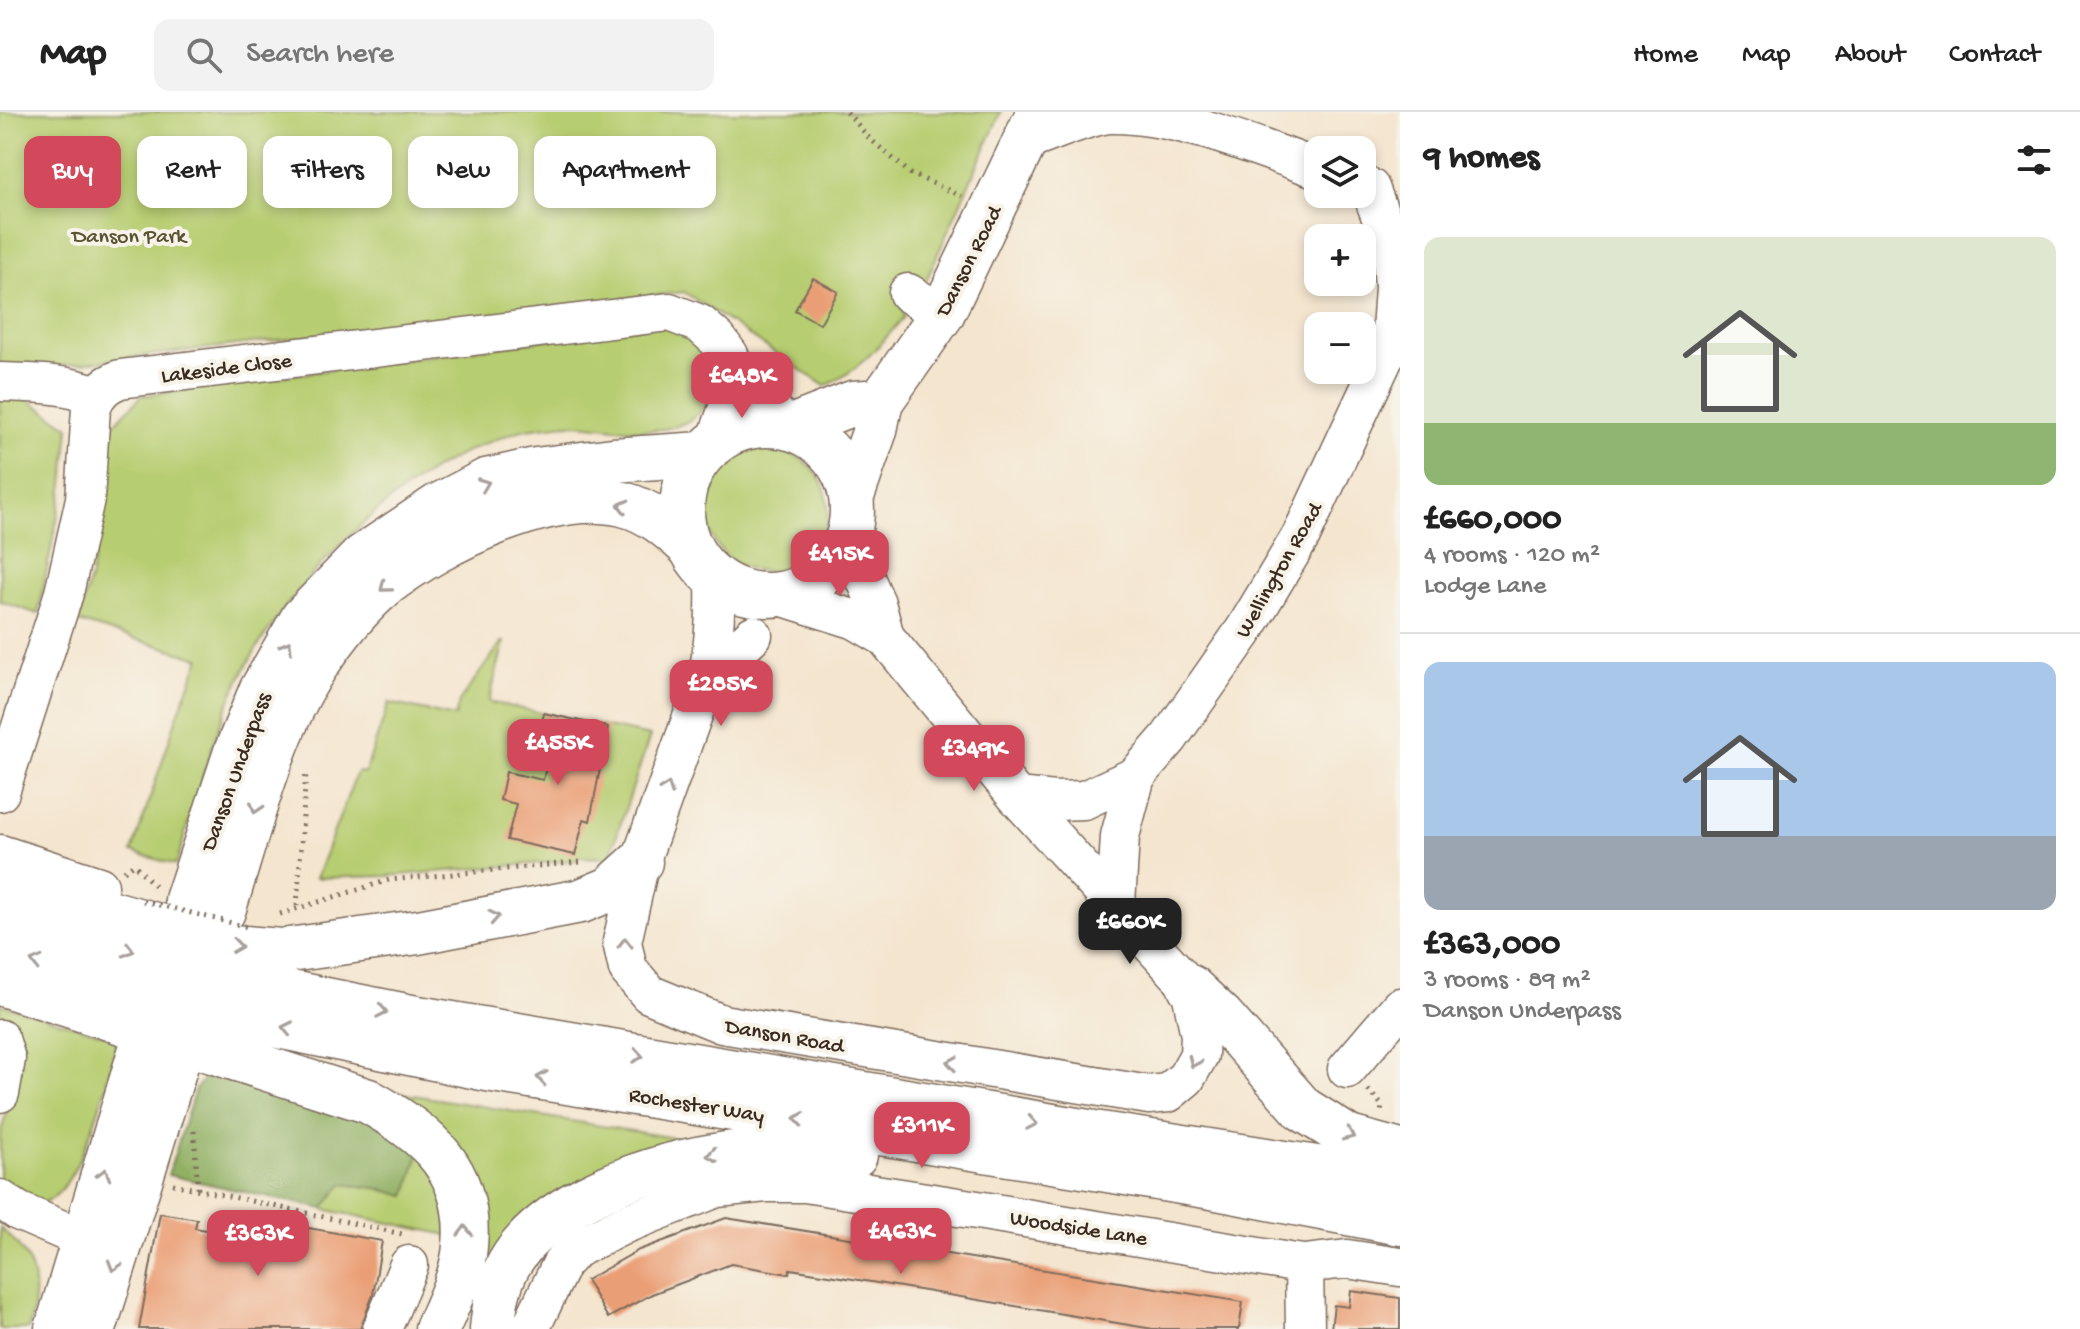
<!DOCTYPE html>
<meta charset="utf-8">
<style>
:root{--surface:#fff;--page:#f2f2f2;--text:#222;--muted:#767676;--line:#e0e0e0;--accent:#d1495b}
body{margin:0;font-family:"Gochi Hand",sans-serif;background:var(--page);color:var(--text);height:100vh;display:flex;flex-direction:column;font-size:30px;white-space:nowrap}
*{box-sizing:border-box;margin:0}
p{font-size:26px;color:var(--muted)}
.icon{flex:none;width:44px;height:44px;fill:none;stroke:currentColor;stroke-width:2;stroke-linecap:round;stroke-linejoin:round}
.map{position:relative;flex:1;overflow:hidden}
.side{display:flex;flex-direction:column;background:var(--surface);width:680px}
.side>*{flex:none}
.banner{position:absolute;left:24px;top:24px;width:760px;height:72px;display:flex;gap:16px}
.fabs{position:absolute;left:1304px;top:24px;display:grid;gap:16px}
.fabs a{display:grid;place-items:center;width:72px;height:72px;border-radius:16px;background:var(--surface);box-shadow:0 4px 12px #0003;font-size:40px}
.price{position:absolute;translate:-50% -68px;padding:0 18px;border-radius:16px;background:var(--accent);color:#fff;font-size:26px;line-height:52px;filter:drop-shadow(0 2px 4px #0008)}
.price::after{content:'';position:absolute;left:50%;top:48px;width:24px;height:18px;margin-left:-12px;background:inherit;clip-path:polygon(0 0,100% 0,50% 100%)}
.price.active{background:#222;color:#fff}
ul{padding:0;list-style:none}
li{display:grid;align-content:center;gap:16px;height:424px;padding:0 24px}
li+li{border-top:2px solid var(--line)}
li span{display:grid;place-items:center;height:248px;border-radius:16px;color:#555}
li>.icon{margin-inline-start:auto}
span .icon{width:144px;height:144px;fill:#fffc;stroke-width:1}
li b{font-size:34px}
h2{display:flex;justify-content:space-between;align-items:center;height:96px;padding:0 24px;font-size:34px}
.chip{padding:0 28px;border-radius:16px;background:var(--surface);box-shadow:0 4px 12px #0003;font-size:28px;line-height:72px}
.chip.active{background:var(--accent);color:#fff}
header{display:flex;align-items:center;gap:48px;box-sizing:border-box;height:112px;padding:0 40px;background:var(--surface);border-bottom:2px solid var(--line)}
header strong{font-size:38px}
nav{display:flex;gap:44px;margin-inline-start:auto;font-size:28px}
.search{width:560px;height:72px;background:var(--page);display:flex;align-items:center;gap:20px;box-sizing:border-box;padding:0 28px;border-radius:16px;color:var(--muted);font-size:30px}
main{display:flex;flex:1;min-height:0}
.map>svg:first-child{display:block}
.green{fill:#b7cd71;stroke:#797c48;stroke-width:2}
.forest{fill:#91b063;stroke:#666d40;stroke-width:2}
.building{fill:#ea9e74}
.lines{fill:none;stroke-linecap:round;stroke-linejoin:round}
.minor-casing{stroke:#7c6b5c;stroke-width:41}
.major-casing{stroke:#7c6b5c;stroke-width:47}
.highway-casing{stroke:#7c6b5c;stroke-width:47}
.path{stroke:#7c6b5c;stroke-width:5;stroke-dasharray:2 6;stroke-linecap:butt}
.minor{stroke:#fff;stroke-width:38}
.major{stroke:#fff;stroke-width:44}
.highway{stroke:#fff;stroke-width:44}
.path-bridge{stroke:#7c6b5c;stroke-width:5;stroke-dasharray:2 6;stroke-linecap:butt}
.oneway{stroke:#a79f9a}
.labels{text-anchor:middle;stroke-width:8;stroke-linejoin:round;paint-order:stroke}
.park-label{font-size:22px;fill:#5a5333;stroke:#f7f3e8}
.street-label{font-size:22px;fill:#3b2a1e;stroke:#f7f3e8}
</style>
<header>
<strong>Map</strong>
<div class="search"><svg class="icon" aria-label="search" viewBox="0 0 24 24"><circle cx="10" cy="10" r="6"/><path d="M15 15l6 6"/></svg>Search here</div>
<nav><a>Home</a><a>Map</a><a>About</a><a>Contact</a></nav>
</header>
<main>
<div class="map">
<svg width="1400" height="1217" viewBox="0 0 1400 1217">
<rect width="100%" height="100%" fill="#f7f3e8"/>
<filter id="ink" filterUnits="userSpaceOnUse"><feTurbulence type="fractalNoise" baseFrequency=".0125" numOctaves="2"/><feDisplacementMap in="SourceGraphic" scale="16" xChannelSelector="R" yChannelSelector="G"/><feConvolveMatrix kernelMatrix="1 2 1 2 8 2 1 2 1" color-interpolation-filters="sRGB"/></filter>
<filter id="wash" filterUnits="userSpaceOnUse"><feTurbulence type="fractalNoise" baseFrequency=".006" numOctaves="4" result="noise"/><feDisplacementMap in="SourceGraphic" scale="32" xChannelSelector="R" yChannelSelector="G"/><feGaussianBlur stdDeviation="1.8" result="paint"/><feColorMatrix in="noise" values="0 0 0 0 0 0 0 0 0 0 0 0 0 0 0 0 0 1.4 0 .05"/><feComposite in="paint" operator="in"/></filter>
<g filter="url(#wash)">
<rect width="100%" height="100%" fill="#f4e5cf"/>
<path class="green" d="M0 0H1001L925 171 901 188 904 205C880 232 860 259 825 274L684 180 7 260 24 285 69 315 64 372 38 502 0 489Z
M661 212C673 218 688 223 699 231 722 247 714 291 693 306 660 330 607 311 569 312 555 313 540 315 527 317 515 319 503 325 492 329 392 365 276 483 233 581 209 636 193 695 176 753L132 740 178 602 200 546 78 510 91 463 104 388 112 314 142 284Z
M706 398a61 61 0 1 1 122 0a61 61 0 1 1-122 0Z
M502 530H504L489 590 650 624 609 746 578 745 577 748 387 764 316 766 357 660 365 661 389 591 455 605 459 590Z
M0 892 116 926C112 963 83 1061 54 1085 50 1089 42 1090 37 1092L0 1070V1023L20 952 0 911Z
M395 980 687 1028 481 1181 477 1147Z
M421 1035 442 1070 448 1123 323 1097 342 1072 376 1076 406 1084Z
M0 1116C37 1147 40 1171 29 1217H0Z"/>
<path class="forest" d="M206 964 254 972 336 991 421 1035 406 1084 376 1076 342 1072 323 1097 168 1063 195 978Z"/>
<g id="blocks">
<path class="building" d="M813 166 838 180 820 212 795 198Z
M544 601 608 615 590 709 584 707 575 743 507 728 516 692 500 688 506 660 543 668 553 626 539 623Z
M160 1101 197 1107 195 1116 238 1124 241 1104 382 1129 373 1183 360 1217H139Z
M726 1106 1243 1190 1239 1217H1153L829 1163 790 1157 789 1162 731 1152 652 1182 608 1206 586 1168 639 1138Z
M1351 1179 1400 1186V1217H1331L1334 1193 1349 1195Z"/>
</g>
</g>
<g filter="url(#ink)">
<use href="#blocks" fill-opacity="0" stroke="#7c6b5c" stroke-width="2"/>
<g class="lines">
<defs>
<path id="minor" d="M1026 29C1054 20 1081 6 1109 2 1173 0 1258 35 1318 57
M1370 76 1391 132 1394 176 1390 233
M908 181 942 202
M0 270C33 271 65 271 97 283
M716 330 738 267
M848 428 876 491 885 525
M715 467C716 501 715 532 707 564L640 750 622 830 628 857 649 882 722 912 1149 983 1168 981 1186 966 1199 943 1200 923 1190 875 1017 685 885 525 856 508 777 483
M713 541 737 538 753 523
M0 680 64 481 85 387 91 296C97 281 104 273 120 267L669 200 700 212 717 227 729 243 738 267 766 287 782 313
M1017 685 1055 689 1084 688 1136 664 1169 626 1244 519 1301 424 1390 233 1400 223
M0 742 99 774
M1116 792 1120 724 1136 664
M0 927 6 947 0 981
M1347 957 1400 895
M0 1087 18 1099 85 1128
M1304 1152 1305 1217
M382 1217 409 1153
M530 1217 562 1151 575 1137 625 1112 717 1076 766 1071H805L971 1097 1289 1150 1304 1152 1347 1147 1400 1155"/>
<path id="major" d="M682 398a85 85 0 1 1 170 0a85 85 0 1 1-170 0Z
M789 316 853 291 881 289
M852 384 875 318 881 289 942 202 1039 0
M187 788 236 640 261 579 303 506 362 445 438 394 486 369 536 358 613 348 703 342
M223 799C247 724 272 620 315 555 335 525 358 495 386 472 441 429 552 375 623 392 650 399 668 415 689 434
M57 1217 141 937
M94 1217 178 946"/>
<path id="highway" d="M0 769 232 835 282 839 418 820 581 789 610 777 640 750
M0 802 286 880 417 906 1100 1022 1400 1069
M0 840 123 876 278 914 487 957 1206 1074 1400 1111
M0 871 368 989C428 1022 472 1059 465 1134 463 1162 448 1191 437 1217
M1190 875 1222 905 1303 997 1349 1026 1400 1040
M492 1217C494 1195 498 1172 509 1152 526 1122 556 1101 587 1085 670 1043 762 1030 855 1043"/>
</defs>
<use href="#minor" class="minor-casing"/>
<use href="#major" class="major-casing"/>
<use href="#highway" class="highway-casing"/>
<path class="path" d="M847 0 869 26 911 62 962 84
M124 759 134 752 155 774
M297 794 306 660
M280 802 389 768 580 750
M1368 978 1382 993 1381 1002
M194 1019 198 1078
M173 1072 402 1122"/>
<use href="#minor" class="minor"/>
<use href="#major" class="major"/>
<use href="#highway" class="highway"/>
<path class="path-bridge" d="M143 789 248 815"/>
</g>
<defs><path id="oneway-chevron" d="M-2-3.5L2.5 0L-2 3.5" fill="none" stroke-width="1.6" stroke-linecap="round" stroke-linejoin="round" transform="scale(2)"/></defs>
<g class="oneway">
<use href="#oneway-chevron" transform="translate(484 372) rotate(-21)"/>
<use href="#oneway-chevron" transform="translate(623 394) rotate(-165)"/>
<use href="#oneway-chevron" transform="translate(385 475) rotate(141)"/>
<use href="#oneway-chevron" transform="translate(287 534) rotate(-60)"/>
<use href="#oneway-chevron" transform="translate(667 676) rotate(-70)"/>
<use href="#oneway-chevron" transform="translate(256 696) rotate(108)"/>
<use href="#oneway-chevron" transform="translate(494 805) rotate(-11)"/>
<use href="#oneway-chevron" transform="translate(625 831) rotate(-90)"/>
<use href="#oneway-chevron" transform="translate(237 834) rotate(8)"/>
<use href="#oneway-chevron" transform="translate(129 838) rotate(15)"/>
<use href="#oneway-chevron" transform="translate(36 850) rotate(-164)"/>
<use href="#oneway-chevron" transform="translate(382 899) rotate(11)"/>
<use href="#oneway-chevron" transform="translate(287 916) rotate(-168)"/>
<use href="#oneway-chevron" transform="translate(638 944) rotate(10)"/>
<use href="#oneway-chevron" transform="translate(1194 950) rotate(114)"/>
<use href="#oneway-chevron" transform="translate(952 951) rotate(-171)"/>
<use href="#oneway-chevron" transform="translate(542 966) rotate(-171)"/>
<use href="#oneway-chevron" transform="translate(799 1007) rotate(-171)"/>
<use href="#oneway-chevron" transform="translate(1032 1011) rotate(10)"/>
<use href="#oneway-chevron" transform="translate(1349 1023) rotate(24)"/>
<use href="#oneway-chevron" transform="translate(712 1043) rotate(171)"/>
<use href="#oneway-chevron" transform="translate(104 1062) rotate(-74)"/>
<use href="#oneway-chevron" transform="translate(465 1119) rotate(-91)"/>
<use href="#oneway-chevron" transform="translate(114 1154) rotate(107)"/>
</g>
</g>
<g class="labels">
<g class="park-label">
<text x="129" y="130">Danson Park</text>
</g>
<g class="street-label">
<text transform="translate(967 148) rotate(-63)" y="8">Danson Road</text>
<text transform="translate(226 254) rotate(-7)" y="8">Lakeside Close</text>
<text transform="translate(1277 457) rotate(-60)" y="8">Wellington Road</text>
<text transform="translate(234 659) rotate(-70)" y="8">Danson Underpass</text>
<text transform="translate(785 922) rotate(10)" y="8">Danson Road</text>
<text transform="translate(697 991) rotate(9)" y="8">Rochester Way</text>
<text transform="translate(1079 1114) rotate(9)" y="8">Woodside Lane</text>
</g>
</g>
</svg>
<div class="fabs">
<a><svg class="icon" aria-label="layers" viewBox="0 0 24 24"><path d="M12 4l9 5-9 5-9-5zM3 14l9 5 9-5"/></svg></a>
<a>+</a>
<a>−</a>
</div>
<b class="price" style="left:742px;top:308px">£648K</b>
<b class="price" style="left:840px;top:486px">£415K</b>
<b class="price" style="left:721px;top:616px">£285K</b>
<b class="price" style="left:558px;top:675px">£455K</b>
<b class="price" style="left:974px;top:681px">£349K</b>
<b class="price active" style="left:1130px;top:854px">£660K</b>
<b class="price" style="left:922px;top:1058px">£311K</b>
<b class="price" style="left:901px;top:1164px">£463K</b>
<b class="price" style="left:258px;top:1166px">£363K</b>
<div class="banner">
<a class="chip active">Buy</a>
<a class="chip">Rent</a>
<a class="chip">Filters</a>
<a class="chip">New</a>
<a class="chip">Apartment</a>
</div>
</div>
<section class="side">
<h2>9 homes<svg class="icon" aria-label="filters" viewBox="0 0 24 24"><path d="M4 7h16M4 17h16"/><circle cx="9" cy="7" r="2"/><circle cx="15" cy="17" r="2"/></svg></h2>
<ul>
<li><span style="background:linear-gradient(#dfe7d0 75%,#8fb573 0)"><svg class="icon" aria-label="home" viewBox="0 0 24 24"><path d="M3 11l9-7 9 7M6 9v11h12V9"/></svg></span><div><b>£660,000</b><p>4 rooms · 120 m²</p><p>Lodge Lane</p></div></li>
<li><span style="background:linear-gradient(#a9c7e8 70%,#9aa5b1 0)"><svg class="icon" aria-label="home" viewBox="0 0 24 24"><path d="M3 11l9-7 9 7M6 9v11h12V9"/></svg></span><div><b>£363,000</b><p>3 rooms · 89 m²</p><p>Danson Underpass</p></div></li>
</ul>
</section>
</main>
